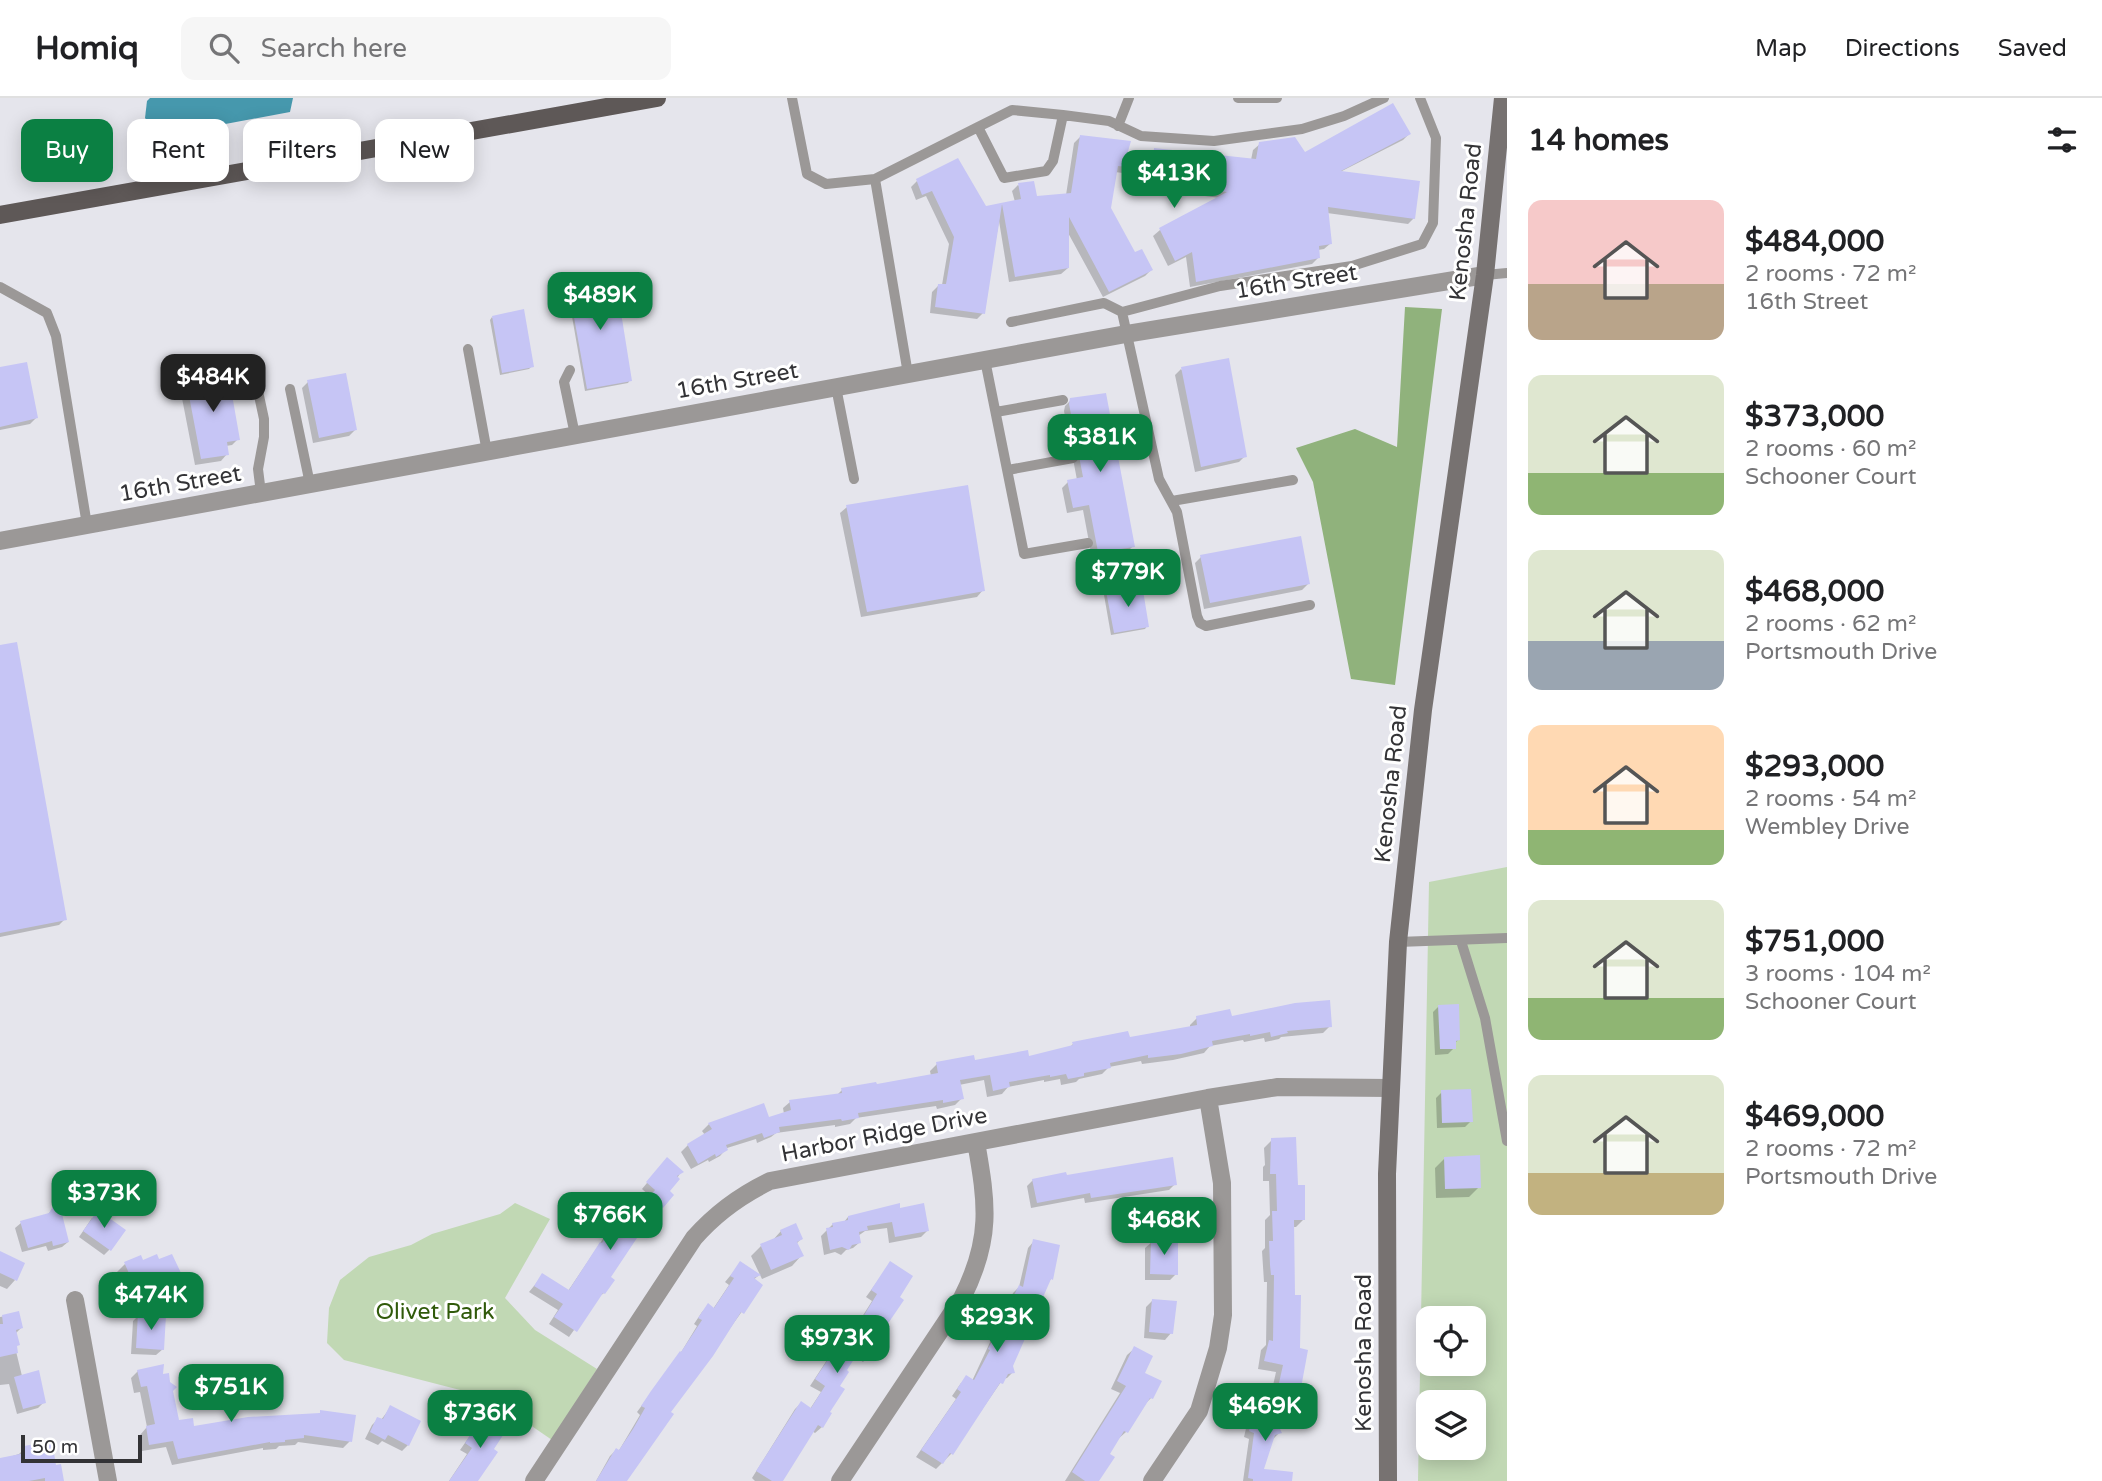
<!DOCTYPE html>
<meta charset="utf-8">
<style>
:root{--surface:#fff;--page:#f6f6f6;--text:#202124;--muted:#757577;--line:#e0e0e0;--accent:#0b8043}
body{margin:0;font-family:"Varela Round",sans-serif;background:var(--page);color:var(--text);height:100vh;display:flex;flex-direction:column;font-size:26px;white-space:nowrap}
*{box-sizing:border-box;margin:0}
p{font-size:23px;color:var(--muted)}
.icon{flex:none;width:38px;height:38px;fill:none;stroke:currentColor;stroke-width:2;stroke-linecap:round;stroke-linejoin:round}
.map{position:relative;flex:1;overflow:hidden}
.details{display:flex;flex-direction:column;background:var(--surface);width:595px}
.details>*{flex:none}
.banner{position:absolute;left:21px;top:21px;width:665px;height:63px;display:flex;gap:14px}
.fabs{position:absolute;left:1416px;top:1208px;display:grid;gap:14px}
.fabs a{display:grid;place-items:center;width:70px;height:70px;border-radius:14px;background:var(--surface);box-shadow:0 4px 18px #0003;font-size:35px}
.scale{position:absolute;left:21px;bottom:18px;width:121px;box-sizing:border-box;padding-left:7px;border:4px solid #333336;border-top:0;font-size:19px;line-height:24px;white-space:nowrap;color:#333336;-webkit-text-stroke:5px #fff;paint-order:stroke}
.price{position:absolute;translate:-50% -60px;padding:0 16px;border-radius:14px;background:var(--accent);color:#fff;font-size:23px;line-height:46px;filter:drop-shadow(0 2px 4px #0008)}
.price::after{content:'';position:absolute;left:50%;top:42px;width:21px;height:16px;margin-left:-10px;background:inherit;clip-path:polygon(0 0,100% 0,50% 100%)}
.price.on{background:#222;color:#fff}
ul{padding:0;list-style:none}
li{display:flex;align-items:center;gap:21px;height:175px;padding:0 21px}
li span{display:grid;place-items:center;flex:none;width:196px;height:140px;border-radius:14px;color:#555}
li>.icon{margin-inline-start:auto}
span .icon{width:84px;height:84px;fill:#fffc;stroke-width:1}
li b{font-size:30px}
h2{display:flex;justify-content:space-between;align-items:center;height:84px;padding:0 21px;font-size:30px}
.pill{padding:0 24px;border-radius:14px;background:var(--surface);box-shadow:0 4px 18px #0003;font-size:24px;line-height:63px}
.pill.on{background:var(--accent);color:#fff}
header{display:flex;align-items:center;gap:42px;box-sizing:border-box;height:98px;padding:0 35px;background:var(--surface);border-bottom:2px solid var(--line)}
header strong{font-size:33px}
nav{display:flex;gap:38px;margin-inline-start:auto;font-size:24px}
.search{width:490px;height:63px;background:var(--page);display:flex;align-items:center;gap:18px;box-sizing:border-box;padding:0 24px;border-radius:14px;color:var(--muted);font-size:26px}
main{display:flex;flex:1;min-height:0}
.map>svg:first-child{display:block}
.green{fill:#c1d8b4;fill-rule:evenodd}
.forest{fill:#90b27c}
.water{fill:#4698ad}
.shadow{fill:#0003}
.building{fill:#c6c5f5}
.lines{fill:none;stroke-linecap:round;stroke-linejoin:round}
.lane{stroke:#9b9897;stroke-width:10}
.street{stroke:#9b9897;stroke-width:18}
.secondary{stroke:#777271;stroke-width:18}
.primary{stroke:#5e5857;stroke-width:18}
.labels{text-anchor:middle;stroke-width:6;stroke-linejoin:round;paint-order:stroke}
.street-label{font-size:23px;fill:#333336;stroke:#fff}
.park-label{font-size:23px;fill:#305a0a;stroke:#fff}
</style>
<header>
<strong>Homiq</strong>
<div class="search"><svg class="icon" aria-label="search" viewBox="0 0 24 24"><circle cx="10" cy="10" r="6"/><path d="M15 15l6 6"/></svg>Search here</div>
<nav><a>Map</a><a>Directions</a><a>Saved</a></nav>
</header>
<main>
<div class="map">
<svg width="1507" height="1383" viewBox="0 0 1507 1383">
<rect width="100%" height="100%" fill="#e5e5ec"/>
<path class="green" d="M1507 769V1383H1418L1429 784ZM1428 1220H1474V1265H1428ZM1428 1304H1474V1349H1428Z
M515 1105 550 1121 505 1200 535 1232 597 1271 552 1342 491 1300 344 1262 327 1245 329 1210 340 1182 369 1159 411 1147 432 1136 500 1116Z"/>
<path class="forest" d="M1405 209 1442 211 1395 587 1351 581 1313 384 1296 350 1355 331 1397 349Z"/>
<path class="water" d="M150 0H293L290 14 172 36 154 31 145 20 147 3Z"/>
<path class="shadow" d="M1409 36 1403 42 1340 74 1414 120 1408 126 1327 115 1331 145 1324 151 1318 152V160L1312 166 1190 189 1186 159 1168 168 1153 138 1160 132 1220 100 1145 90 1146 78 1115 74 1109 111 1134 156 1151 172 1145 178 1103 199 1067 133 1068 170 1061 176 1009 184 999 123 983 215 977 221 930 215 932 194 938 188 942 187 949 146 926 98 916 102 911 89 917 83 985 110 1015 104 1012 93 1018 87 1035 100 1066 97 1074 45 1081 38 1125 58 1148 62 1149 58 1155 52 1251 62 1253 52 1260 46 1304 56Z
M569 188 630 282 628 285 585 293 567 190Z
M492 219 532 268 529 271 500 277 490 222Z
M0 271 36 320 30 326 0 332Z
M1181 271 1245 358 1239 364 1195 374 1175 277Z
M187 283 238 341 232 347 226 348 227 356 221 363 195 367 180 290Z
M308 284 355 332 349 338 313 345 302 290Z
M1071 302 1133 448 1127 454 1092 460 1083 412 1067 415 1062 390 1068 384 1077 382 1064 313 1065 308Z
M847 409 983 492 977 499 861 519 840 415Z
M1201 459 1308 486 1302 492 1204 511 1195 465Z
M1107 495 1147 528 1145 531 1111 537 1104 497Z
M0 549 65 821 59 827 0 839Z
M1439 908 1458 942 1454 946V950L1448 956 1435 957 1433 914Z
M1197 920H1230L1330 928 1323 935 1281 939 1279 941 1265 944 1264 940 1244 944 1243 942 1210 948 1204 955 1173 962 1142 966 1141 963 1109 969 1102 976 1079 981 1076 984 1061 987 1060 981 1044 984V982L1008 989 1002 996 987 999 984 982 959 987 962 1000 955 1007 937 1011 936 1008 856 1020 850 1026 835 1029V1027L776 1035 771 1039 757 1045 756 1041 727 1050 720 1058 709 1064 708 1062 691 1071 681 1054 688 1047 705 1037 702 1033 709 1026 763 1008 768 1021 784 1016 783 1010 790 1004 837 997 842 992 875 989 931 978 930 973 937 966 1027 960 1069 950 1073 946 1128 942 1190 930V927Z
M1442 994 1471 1023 1465 1029 1437 1030 1436 1000Z
M1272 1042 1297 1088 1304 1121 1296 1129H1293L1294 1199 1299 1289 1291 1296 1272 1292 1276 1274 1258 1271 1261 1252 1266 1247 1267 1184H1264L1262 1153 1265 1150V1122L1270 1117 1269 1083H1263V1069L1265 1067 1264 1050Z
M1445 1060 1479 1089 1469 1099 1436 1100 1435 1070Z
M661 1068 681 1074 668 1094 672 1097 656 1115 653 1113 608 1180 604 1195 597 1200 569 1239 549 1226 558 1212 529 1194 543 1177 568 1193 623 1111 629 1105 640 1112 651 1099 642 1091Z
M1065 1079 1175 1086 1169 1092 1085 1105 1084 1100 1031 1110 1027 1088 1033 1082Z
M57 1104 68 1144 62 1149 48 1153 46 1148 22 1154 15 1130 21 1125 47 1118Z
M899 1112 927 1133 921 1139 889 1145 887 1130 865 1133 858 1138 860 1144 853 1150 846 1152 841 1157 835 1154 824 1157 821 1138 833 1126 844 1124 848 1119Z
M92 1120 110 1151 104 1157 79 1139Z
M781 1133 801 1141 796 1146 801 1158 792 1168 762 1181 751 1158 761 1148 772 1143Z
M1034 1143 1051 1181 1048 1184 1011 1268 1013 1274 1007 1280 1003 1281 952 1355 936 1371 916 1359 956 1301 952 1298 961 1285 972 1283 1013 1195 1019 1189 1028 1150Z
M1152 1144 1176 1176 1170 1182H1145V1150Z
M0 1155 15 1182 7 1191 0 1188Z
M158 1164 179 1175 160 1198 136 1208 126 1186 121 1188 115 1176 125 1166Z
M740 1166 758 1178 753 1182 761 1187 669 1315 626 1383H596L610 1358 616 1352 618 1354 627 1339 640 1317 637 1314 680 1256 697 1228 694 1226 702 1214 708 1208 713 1211 729 1187 725 1184Z
M890 1166 897 1200 869 1258 863 1264 854 1258 838 1288 822 1329 815 1335 812 1333 780 1383H755L752 1380 795 1311 801 1305 810 1311 821 1294 810 1288 827 1262 833 1256 837 1259 872 1203 866 1199Z
M1152 1203 1171 1235 1165 1242 1144 1240 1146 1209Z
M18 1216 21 1230 15 1236V1249L22 1278 44 1304 38 1310 17 1316 9 1286 0 1287V1219Z
M139 1217 163 1251 156 1257 131 1256 133 1223Z
M1135 1250 1151 1300 1144 1307 1126 1334 1118 1341 1107 1356 1097 1383H1065L1120 1295 1111 1291 1127 1257Z
M138 1273 161 1278 171 1293 177 1324 193 1330 318 1317 321 1314 350 1343 343 1350 298 1344 295 1347 279 1348 276 1351 263 1352V1350L172 1367 166 1349 142 1353 140 1337 147 1329 140 1294 134 1295 131 1280Z
M1257 1303 1269 1316 1279 1335 1273 1341 1261 1373 1279 1383H1243L1249 1341 1244 1339 1251 1309Z
M390 1310 408 1347 402 1353 382 1343 378 1347 365 1341 372 1327 378 1321 381 1322Z
M484 1318 476 1383H449L467 1356 460 1352Z
M25 1350 55 1369 61 1383H0V1362L19 1356Z"/>
<path class="building" d="M1393 5 1411 36 1341 73 1420 83 1415 121 1328 109 1332 146 1319 148 1320 160 1196 184 1192 154 1175 163 1159 130 1227 94 1150 84 1152 72 1118 68 1111 110 1135 154 1142 151 1153 172 1109 194 1069 119V170L1015 179 1002 106 985 216 935 209 938 186H946L954 139 932 93 922 97 916 81 958 60 986 108 1021 101 1018 85 1034 83 1037 98 1071 95 1080 37 1131 43 1127 57 1153 61 1154 50 1256 61 1259 44 1295 39 1305 54Z
M615 177 632 283 587 291 568 186Z
M524 211 534 269 502 275 492 218Z
M1229 260 1247 359 1201 369 1181 269Z
M27 264 38 320 0 329V269Z
M228 274 240 342 227 344 229 357 201 361 186 282Z
M346 275 357 332 319 340 307 282Z
M1106 295 1135 449 1098 454 1089 407 1073 410 1067 382 1083 379 1069 306 1070 300Z
M968 387 985 493 867 514 846 407Z
M1301 438 1310 486 1210 505 1200 457Z
M1142 486 1149 529 1114 535 1106 493Z
M17 544 67 822 0 835V547Z
M1330 902 1332 929 1287 933 1288 935 1271 939 1270 934 1250 938V936L1212 943 1213 948 1181 956 1148 960V957L1110 965 1111 970 1084 975V978L1068 981 1066 976 1050 979V977L1009 984 1010 989 993 993 990 977 960 982 964 1001 943 1005V1002L858 1015 859 1020 842 1023 841 1021 779 1029 780 1034 764 1040 762 1035 726 1047 728 1052 716 1059 715 1056 698 1066 687 1046 712 1031 708 1025 764 1005 769 1019 791 1012 789 1002 842 995 841 990 876 984 877 986 938 975 936 964 974 957 975 962 1028 952 1029 958 1073 947 1072 944 1128 933 1130 939 1197 927 1196 918 1230 911 1232 918 1295 905Z
M1459 906 1460 942 1456 943V951H1440L1438 907Z
M1471 991 1473 1024 1442 1025 1441 992Z
M1296 1039 1298 1087H1305V1122H1294L1295 1197H1301L1300 1250 1308 1252 1301 1290 1279 1285 1283 1267 1264 1263 1269 1242 1273 1243 1274 1177H1271L1270 1167 1269 1143H1273L1272 1113H1277L1276 1076H1270L1271 1040Z
M1480 1057 1481 1090 1445 1091 1444 1059Z
M667 1059 684 1074 677 1078 680 1081 670 1093 674 1097 663 1110 659 1107 611 1179 615 1182 605 1196 603 1195 577 1234 554 1219 563 1206 534 1188 542 1175 569 1192 600 1144 602 1145 629 1103 640 1110 655 1092 646 1084Z
M1173 1059 1177 1087 1091 1100 1090 1095 1037 1105 1032 1081 1066 1074 1067 1077Z
M58 1100 69 1144 53 1148 52 1143 28 1150 20 1123 49 1115Z
M900 1105V1110L924 1105 929 1133 895 1139 892 1124 867 1128 868 1132 859 1134 861 1145 852 1147 849 1152 842 1149 830 1152 826 1130 833 1129 832 1125 848 1122V1118Z
M98 1112 126 1132 111 1153 83 1133Z
M796 1125 803 1141 797 1144 804 1158 771 1172 760 1146 782 1137 780 1132Z
M1033 1141 1060 1147 1053 1182 1051 1181 1013 1268 1015 1275 1008 1276 1003 1286 1000 1285 953 1357 950 1355 943 1366 921 1352 961 1294 957 1291 966 1277 974 1282 990 1252 988 1251 1019 1187 1023 1189Z
M1151 1142H1178V1177L1150 1176Z
M0 1153 25 1165 17 1183 0 1175Z
M157 1156 159 1161 172 1156 181 1175 168 1181 172 1188 146 1200 136 1178 131 1180 124 1164 141 1157 143 1162Z
M740 1163 761 1177 754 1180 763 1187 744 1216 741 1214 713 1258 671 1314 674 1316 627 1383H596L616 1350 619 1352 633 1331 645 1310 641 1308 651 1293 680 1253 681 1254 702 1222 698 1220 708 1205 714 1210 734 1180 730 1178Z
M890 1163 913 1178 900 1199 904 1202 887 1227 890 1228 871 1259 860 1252 847 1272 849 1274 840 1288 845 1291 830 1314 832 1315 823 1330 818 1327 783 1383H772L756 1373 801 1303 811 1310 825 1288 815 1281 833 1254 839 1258 877 1196 871 1192Z
M1152 1201 1177 1203 1173 1236 1149 1234Z
M19 1213 23 1230 16 1232 20 1247 17 1248 18 1255 0 1259V1226H3L2 1217Z
M138 1215 166 1217 164 1252 136 1250Z
M1134 1248 1153 1258 1145 1275 1162 1283 1153 1301 1150 1300 1128 1335 1124 1333 1110 1356 1115 1359 1099 1383H1085L1072 1374 1126 1288 1117 1283Z
M164 1266 163 1276 169 1275 170 1284 177 1289 173 1293 179 1322 193 1320 194 1328 248 1319 320 1315V1312L356 1317 352 1344 304 1337V1340L285 1342V1344L270 1345V1344L178 1361 173 1343 149 1347 146 1328 155 1326 147 1288 141 1289 137 1272Z
M39 1272 46 1305 23 1311 14 1279Z
M1257 1300 1274 1306 1271 1315 1282 1319 1279 1329 1282 1335 1275 1337 1264 1371 1293 1374 1292 1383H1253V1381L1248 1380 1254 1335 1249 1333Z
M390 1307 421 1323 409 1348 388 1337 385 1342 370 1334 377 1319 383 1321Z
M484 1316 507 1331 494 1351 498 1354 478 1383H449L472 1350 465 1345Z
M52 1343 56 1367 61 1366 64 1383H45V1380L29 1383H0V1360L25 1355 24 1348Z"/>
<g class="lines">
<path class="lane" d="M792 0 807 76 826 86 875 81 978 29 1004 80 1046 73 1053 63 1063 17 1109 23 1141 38 1214 43 1302 31 1344 18 1384 0
M1238 0H1277
M1118 28 1129 0
M978 29 1012 12 1063 17
M875 81 908 276
M1485 177 1507 175
M0 189 47 215 56 238 87 427
M1122 214 1220 188 1352 168 1422 146 1433 125 1436 40 1420 0
M1011 224 1104 205 1122 214 1159 381 1177 414 1197 518 1200 525 1206 528 1310 507
M468 251 487 354
M985 262 1024 456 1088 445
M570 272 564 284 575 337
M255 279 264 321V339L258 371 261 395
M836 289 854 381
M290 291 310 386
M996 314 1063 302
M1008 372 1073 360
M1172 403 1293 382
M1461 843 1485 920 1507 1043
M1398 844 1507 840"/>
<path class="street" d="M0 443 1126 236 1485 177
M75 1202 108 1383
M534 1383 694 1140C715 1116 741 1097 770 1083L1208 1000 1278 989 1390 990
M840 1383 962 1200C992 1141 987 1106 976 1044
M1152 1383 1199 1313 1218 1250 1223 1217 1222 1085 1208 1000"/>
<path class="secondary" d="M1388 1383 1387 1076 1398 844 1423 612 1485 177 1503 0"/>
<path class="primary" d="M0 117 657 0"/>
</g>
<g class="labels">
<g class="street-label">
<text transform="translate(1465 124) rotate(-84)" y="8">Kenosha Road</text>
<text transform="translate(1296 183) rotate(-9)" y="8">16th Street</text>
<text transform="translate(737 282) rotate(-10)" y="8">16th Street</text>
<text transform="translate(180 385) rotate(-10)" y="8">16th Street</text>
<text transform="translate(1390 686) rotate(-84)" y="8">Kenosha Road</text>
<text transform="translate(884 1036) rotate(-11)" y="8">Harbor Ridge Drive</text>
<text transform="translate(1363 1255) rotate(-90)" y="8">Kenosha Road</text>
</g>
<g class="park-label">
<text x="435" y="1221">Olivet Park</text>
</g>
</g>
</svg>
<div class="fabs">
<a><svg class="icon" aria-label="locate" viewBox="0 0 24 24"><circle cx="12" cy="12" r="6"/><path d="M12 2v4M12 18v4M2 12h4M18 12h4"/></svg></a>
<a><svg class="icon" aria-label="layers" viewBox="0 0 24 24"><path d="M12 4l9 5-9 5-9-5zM3 14l9 5 9-5"/></svg></a>
</div>
<div class="scale">50 m</div>
<b class="price" style="left:1174px;top:112px">$413K</b>
<b class="price" style="left:600px;top:234px">$489K</b>
<b class="price on" style="left:213px;top:316px">$484K</b>
<b class="price" style="left:1100px;top:376px">$381K</b>
<b class="price" style="left:1128px;top:511px">$779K</b>
<b class="price" style="left:104px;top:1132px">$373K</b>
<b class="price" style="left:610px;top:1154px">$766K</b>
<b class="price" style="left:1164px;top:1159px">$468K</b>
<b class="price" style="left:151px;top:1234px">$474K</b>
<b class="price" style="left:997px;top:1256px">$293K</b>
<b class="price" style="left:837px;top:1277px">$973K</b>
<b class="price" style="left:231px;top:1326px">$751K</b>
<b class="price" style="left:1265px;top:1345px">$469K</b>
<b class="price" style="left:480px;top:1352px">$736K</b>
<div class="banner">
<a class="pill on">Buy</a>
<a class="pill">Rent</a>
<a class="pill">Filters</a>
<a class="pill">New</a>
</div>
</div>
<section class="details">
<h2>14 homes<svg class="icon" aria-label="filters" viewBox="0 0 24 24"><path d="M4 7h16M4 17h16"/><circle cx="9" cy="7" r="2"/><circle cx="15" cy="17" r="2"/></svg></h2>
<ul>
<li><span style="background:linear-gradient(#f6c9c9 60%,#b9a48a 0)"><svg class="icon" aria-label="home" viewBox="0 0 24 24"><path d="M3 11l9-7 9 7M6 9v11h12V9"/></svg></span><div><b>$484,000</b><p>2 rooms · 72 m²</p><p>16th Street</p></div></li>
<li><span style="background:linear-gradient(#dfe7d0 70%,#8fb573 0)"><svg class="icon" aria-label="home" viewBox="0 0 24 24"><path d="M3 11l9-7 9 7M6 9v11h12V9"/></svg></span><div><b>$373,000</b><p>2 rooms · 60 m²</p><p>Schooner Court</p></div></li>
<li><span style="background:linear-gradient(#dfe7d0 65%,#9aa5b1 0)"><svg class="icon" aria-label="home" viewBox="0 0 24 24"><path d="M3 11l9-7 9 7M6 9v11h12V9"/></svg></span><div><b>$468,000</b><p>2 rooms · 62 m²</p><p>Portsmouth Drive</p></div></li>
<li><span style="background:linear-gradient(#ffd9b3 75%,#8fb573 0)"><svg class="icon" aria-label="home" viewBox="0 0 24 24"><path d="M3 11l9-7 9 7M6 9v11h12V9"/></svg></span><div><b>$293,000</b><p>2 rooms · 54 m²</p><p>Wembley Drive</p></div></li>
<li><span style="background:linear-gradient(#dfe7d0 70%,#8fb573 0)"><svg class="icon" aria-label="home" viewBox="0 0 24 24"><path d="M3 11l9-7 9 7M6 9v11h12V9"/></svg></span><div><b>$751,000</b><p>3 rooms · 104 m²</p><p>Schooner Court</p></div></li>
<li><span style="background:linear-gradient(#dfe7d0 70%,#c2b280 0)"><svg class="icon" aria-label="home" viewBox="0 0 24 24"><path d="M3 11l9-7 9 7M6 9v11h12V9"/></svg></span><div><b>$469,000</b><p>2 rooms · 72 m²</p><p>Portsmouth Drive</p></div></li>
</ul>
</section>
</main>
